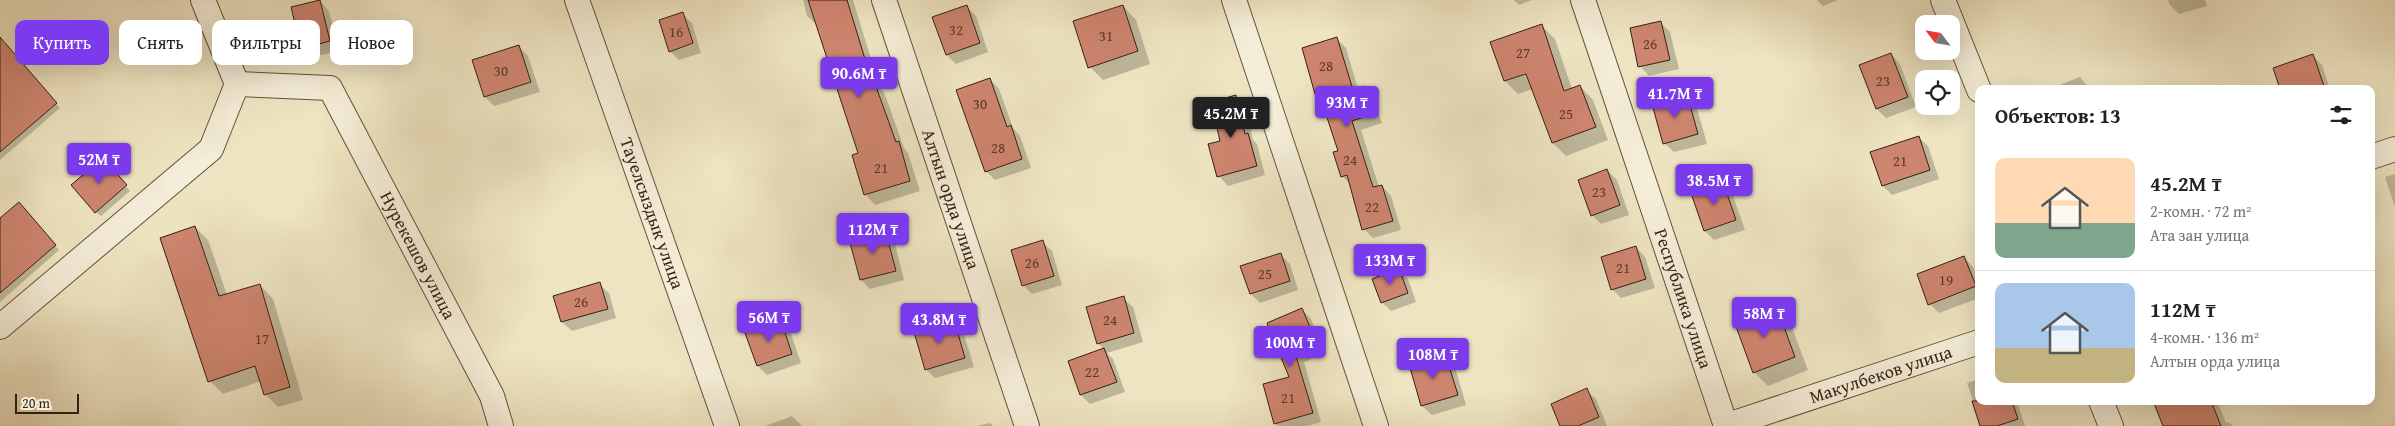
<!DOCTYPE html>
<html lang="ru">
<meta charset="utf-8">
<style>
:root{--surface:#fff;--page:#f6f6f6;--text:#222;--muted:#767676;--line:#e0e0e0;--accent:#7c3aed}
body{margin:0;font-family:"Gentium Book Plus",serif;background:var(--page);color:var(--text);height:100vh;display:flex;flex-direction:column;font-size:19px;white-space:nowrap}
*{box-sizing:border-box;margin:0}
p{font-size:16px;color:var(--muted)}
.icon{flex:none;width:28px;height:28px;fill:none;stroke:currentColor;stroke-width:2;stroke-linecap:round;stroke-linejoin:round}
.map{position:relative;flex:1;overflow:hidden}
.sheet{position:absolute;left:1975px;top:85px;width:400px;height:320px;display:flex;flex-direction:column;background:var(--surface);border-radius:10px;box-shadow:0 5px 20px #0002}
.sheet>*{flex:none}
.guide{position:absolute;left:15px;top:20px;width:475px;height:45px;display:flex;gap:10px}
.needle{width:32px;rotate:301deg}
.buttons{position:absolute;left:1915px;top:15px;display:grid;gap:10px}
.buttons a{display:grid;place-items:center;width:45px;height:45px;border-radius:10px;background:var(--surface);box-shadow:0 5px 20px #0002;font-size:25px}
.scale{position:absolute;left:15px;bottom:12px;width:64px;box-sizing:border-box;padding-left:5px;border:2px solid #361f13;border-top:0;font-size:14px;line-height:18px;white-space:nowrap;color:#361f13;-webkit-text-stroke:4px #f4edd7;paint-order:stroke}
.price{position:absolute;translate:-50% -42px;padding:0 11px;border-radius:5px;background:var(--accent);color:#fff;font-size:16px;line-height:32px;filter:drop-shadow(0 1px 2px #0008)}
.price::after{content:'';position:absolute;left:50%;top:30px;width:15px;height:11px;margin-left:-8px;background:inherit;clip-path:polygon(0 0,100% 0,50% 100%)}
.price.selected{background:#222;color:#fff}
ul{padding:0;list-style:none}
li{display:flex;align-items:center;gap:15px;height:125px;padding:0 20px}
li+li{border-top:1px solid var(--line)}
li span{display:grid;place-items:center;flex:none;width:140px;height:100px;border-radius:10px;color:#555}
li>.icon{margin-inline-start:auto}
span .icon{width:60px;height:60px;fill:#fffc;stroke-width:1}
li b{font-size:21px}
h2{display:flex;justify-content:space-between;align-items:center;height:60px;padding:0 20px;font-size:21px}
.pill{padding:0 18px;border-radius:10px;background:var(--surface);box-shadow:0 5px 20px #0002;font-size:18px;line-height:45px}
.pill.selected{background:var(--accent);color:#fff}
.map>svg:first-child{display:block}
.shadow{fill:#0003}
.building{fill:#ce856f;stroke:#361f13}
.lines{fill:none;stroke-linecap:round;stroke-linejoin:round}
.minor-casing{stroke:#64503e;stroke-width:26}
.minor{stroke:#f4edd7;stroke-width:24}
.labels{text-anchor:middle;stroke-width:4;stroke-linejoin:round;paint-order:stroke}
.number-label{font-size:15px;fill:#5c382a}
.street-label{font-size:18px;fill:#361f13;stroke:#f4edd7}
</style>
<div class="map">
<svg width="2395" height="426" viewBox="0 0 2395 426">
<rect width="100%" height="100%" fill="#eee4c1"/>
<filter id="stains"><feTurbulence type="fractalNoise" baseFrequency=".004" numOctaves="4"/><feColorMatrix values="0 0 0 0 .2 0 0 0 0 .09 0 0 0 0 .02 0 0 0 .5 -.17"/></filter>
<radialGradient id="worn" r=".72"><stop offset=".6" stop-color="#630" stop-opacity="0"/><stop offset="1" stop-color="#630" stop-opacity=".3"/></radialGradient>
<path class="shadow" d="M803 0H853L880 88 884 92 904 148 908 153 920 191 875 205 865 194 859 154 818 26 807 16Z
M1514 0H1532L1519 5Z
M1817 0H1838L1823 6Z
M2168 0H2205L2207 6 2179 14 2170 5Z
M320 1 329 11 339 51 312 57 303 48Z
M966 6 976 16 988 52 956 64 947 55Z
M1123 6 1136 20 1150 64 1103 80 1090 67Z
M682 14 692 23 701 53 679 60 670 51Z
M1661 23 1670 32 1679 69 1649 76 1640 66Z
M1542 26 1555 39 1572 89 1580 86 1593 100 1608 140 1566 156 1553 143 1533 89 1518 94 1505 81Z
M0 38 60 108 0 160Z
M1337 39 1346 48 1358 89 1364 87 1373 97 1382 123 1361 130 1379 187 1382 186 1391 196 1401 230 1373 238 1364 229 1351 185 1342 176 1339 152 1323 100 1316 93Z
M519 47 528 56 540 92 494 106 485 97 473 61Z
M1891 54 1900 64 1916 107 1886 118 1877 109 1861 66Z
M2313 56 2322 65 2330 89H2281Z
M2080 77 2090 89H2049Z
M990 79 999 89 1013 128 1020 136 1031 168 995 180 986 171Z
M1687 95 1696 105 1707 144 1674 152 1664 143Z
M1235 97 1245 106 1253 140 1257 144 1265 175 1228 186 1219 176 1222 141Z
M1918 137 1928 146 1939 179 1892 195 1883 186Z
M107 164 130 191 101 216 96 212Z
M1607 170 1617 180 1629 215 1601 224 1592 215Z
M2395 174V207L2385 177Z
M1723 183 1732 193 1745 230 1714 240 1705 231Z
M23 208 59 250 0 302V220Z
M195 227 208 240 227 295 260 285 273 299 303 400 278 407 265 394 261 381 223 394 210 381Z
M885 231 894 240 904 280 870 289 861 280Z
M1042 242 1052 251 1062 285 1032 294 1023 285Z
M1636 247 1645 257 1655 288 1621 298 1612 289Z
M1280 254 1290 264 1298 290 1260 303 1251 294Z
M1964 257 1973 267 1979 281V298L1939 313 1930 304Z
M1398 269 1408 279 1416 302 1391 311 1382 302Z
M599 284 609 293 616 318 572 331 562 322Z
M1123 298 1133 307 1143 342 1107 353 1113 359 1125 392 1090 404 1081 395 1069 362 1104 349 1098 343Z
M1776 307 1789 320 1808 370 1768 386 1754 372Z
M1302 310 1311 319 1325 353 1304 362 1321 422 1307 426H1278L1275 423 1291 377Z
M780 321 790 331 801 363 767 375 758 366 747 333Z
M954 321 963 331 974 367 935 378 926 369Z
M1444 355 1454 364 1466 405 1432 415 1422 406 1410 365Z
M1979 379V401H2017L2025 426H1982L1967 383Z
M1586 390 1596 399 1607 426H1562Z
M2154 401H2217L2226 423 2228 422 2233 426H2165Z
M792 416 802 426H765Z
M990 423 993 426H977Z"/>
<path class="building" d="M320 0 330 41 301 49 291 7Z
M808 0H847L872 82 874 81 896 142 899 141 910 181 864 195 852 155 858 153Z
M967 5 980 43 946 55 932 17Z
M1123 5 1138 51 1088 68 1073 21Z
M683 12 693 43 669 52 659 20Z
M1661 21 1670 60 1638 67 1630 28Z
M1542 24 1564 91 1580 85 1596 127 1552 143 1526 74 1504 81 1490 42Z
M0 37 57 103 0 152Z
M1337 37 1353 90 1364 86 1373 114 1352 121 1373 187 1382 185 1393 221 1362 230 1347 175 1341 177 1333 152 1338 151 1319 93 1315 94 1302 48Z
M519 45 531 82 484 97 472 60Z
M1891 53 1908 97 1876 109 1859 65Z
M2313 54 2325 89H2280L2273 68Z
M990 78 1007 127 1011 125 1022 159 985 172 956 90Z
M1687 94 1698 134 1663 144 1652 104Z
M1236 95 1245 134 1248 133 1257 166 1217 177 1208 144 1220 141 1211 102Z
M1919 136 1930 170 1882 186 1870 152Z
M103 158 127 185 95 213 71 185Z
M1607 169 1620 205 1591 216 1578 180Z
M1723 182 1736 220 1704 231 1691 193Z
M19 202 56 245 0 293V218Z
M195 226 219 296 260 284 290 387 264 395 255 366 208 382 160 238Z
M885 229 896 271 860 280 849 239Z
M1043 240 1054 276 1022 286 1011 250Z
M1636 246 1646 279 1611 290 1601 257Z
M1281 253 1290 281 1250 294 1240 266Z
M1964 256 1976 286 1928 305 1917 274Z
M1399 268 1408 293 1381 303 1372 279Z
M600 282 608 309 561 322 553 296Z
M1124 296 1134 333 1097 344 1086 307Z
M1776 305 1795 357 1753 373 1734 321Z
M1302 308 1317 344 1295 353 1313 413 1274 424 1263 384 1289 377 1267 323Z
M781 320 792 354 757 366 745 333Z
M954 320 965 358 925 370 914 332Z
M1104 348 1117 382 1080 395 1068 361Z
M1445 353 1458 395 1421 406 1409 364Z
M1587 388 1599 417 1578 426H1560L1551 404Z
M1972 401H2012L2018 419 1997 426H1980Z
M2153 401H2211L2221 426H2163Z"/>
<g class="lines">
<defs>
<g id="minor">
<path id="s1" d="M577 0 727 426"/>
<path id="s2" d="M884 0 1027 426"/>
<path d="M1234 0 1376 426"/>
<path id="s3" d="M1583 0 1726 426"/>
<path d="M1943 0 1979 90"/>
<path id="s4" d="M237 84 330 88 492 396 501 426"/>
<path d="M2371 157 2395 149"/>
<path d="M0 327 211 149 237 84 203 0"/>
<path d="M2101 401 2111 426"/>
<path id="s5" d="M1725 426 1979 342"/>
</g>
</defs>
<use href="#minor" class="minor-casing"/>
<use href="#minor" class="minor"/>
</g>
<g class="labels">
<g class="number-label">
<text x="956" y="35">32</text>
<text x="676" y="37">16</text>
<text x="1106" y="41">31</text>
<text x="1650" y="49">26</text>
<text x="1523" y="58">27</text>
<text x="1326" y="71">28</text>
<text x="501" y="76">30</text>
<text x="1883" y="86">23</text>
<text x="980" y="109">30</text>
<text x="1566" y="119">25</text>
<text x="998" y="153">28</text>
<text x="1350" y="165">24</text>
<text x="1900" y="166">21</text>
<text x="881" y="173">21</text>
<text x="1599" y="197">23</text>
<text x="1372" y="212">22</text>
<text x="1032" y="268">26</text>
<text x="1623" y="273">21</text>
<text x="1265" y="279">25</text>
<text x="1946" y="285">19</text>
<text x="581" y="307">26</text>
<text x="1110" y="325">24</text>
<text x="262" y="344">17</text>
<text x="1092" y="377">22</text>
<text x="1288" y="403">21</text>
</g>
<g class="street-label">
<text dy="6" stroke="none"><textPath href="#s2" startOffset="210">Алтын орда улица</textPath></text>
<text dy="6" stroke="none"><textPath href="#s1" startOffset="226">Тауелсыздык улица</textPath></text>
<text dy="6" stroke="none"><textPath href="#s4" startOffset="282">Нурекешов улица</textPath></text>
<text dy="6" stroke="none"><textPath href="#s3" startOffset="315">Республика улица</textPath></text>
<text dy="6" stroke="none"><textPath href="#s5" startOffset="164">Макулбеков улица</textPath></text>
</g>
</g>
<rect width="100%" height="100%" filter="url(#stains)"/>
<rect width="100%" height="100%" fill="url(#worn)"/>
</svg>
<div class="buttons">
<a><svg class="needle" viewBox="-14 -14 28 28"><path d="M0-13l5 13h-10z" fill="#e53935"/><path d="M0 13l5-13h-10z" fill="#767676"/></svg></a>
<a><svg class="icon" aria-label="locate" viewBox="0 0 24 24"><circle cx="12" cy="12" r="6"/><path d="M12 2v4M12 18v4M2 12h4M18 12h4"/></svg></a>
</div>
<div class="scale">20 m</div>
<b class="price" style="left:859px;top:99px">90.6M ₸</b>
<b class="price" style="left:1675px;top:119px">41.7M ₸</b>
<b class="price" style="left:1347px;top:128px">93M ₸</b>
<b class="price selected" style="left:1231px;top:139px">45.2M ₸</b>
<b class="price" style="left:99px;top:185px">52M ₸</b>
<b class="price" style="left:1714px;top:206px">38.5M ₸</b>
<b class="price" style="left:873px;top:255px">112M ₸</b>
<b class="price" style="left:1390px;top:286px">133M ₸</b>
<b class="price" style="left:1764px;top:339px">58M ₸</b>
<b class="price" style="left:769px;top:343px">56M ₸</b>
<b class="price" style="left:939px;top:345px">43.8M ₸</b>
<b class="price" style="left:1290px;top:368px">100M ₸</b>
<b class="price" style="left:1433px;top:380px">108M ₸</b>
<div class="guide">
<a class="pill selected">Купить</a>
<a class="pill">Снять</a>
<a class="pill">Фильтры</a>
<a class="pill">Новое</a>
</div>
<section class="sheet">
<h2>Объектов: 13<svg class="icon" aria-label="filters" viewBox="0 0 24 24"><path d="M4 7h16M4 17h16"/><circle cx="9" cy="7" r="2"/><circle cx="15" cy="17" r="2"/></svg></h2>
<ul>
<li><span style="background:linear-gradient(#ffd9b3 65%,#7fa58c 0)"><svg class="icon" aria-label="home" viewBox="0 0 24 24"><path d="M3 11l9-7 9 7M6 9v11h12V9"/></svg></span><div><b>45.2M ₸</b><p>2-комн. · 72 m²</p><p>Ата зан улица</p></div></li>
<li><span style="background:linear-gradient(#a9c7e8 65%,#c2b280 0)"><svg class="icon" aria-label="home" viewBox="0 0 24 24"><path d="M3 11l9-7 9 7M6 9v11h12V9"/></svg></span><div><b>112M ₸</b><p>4-комн. · 136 m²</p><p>Алтын орда улица</p></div></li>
</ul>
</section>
</div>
